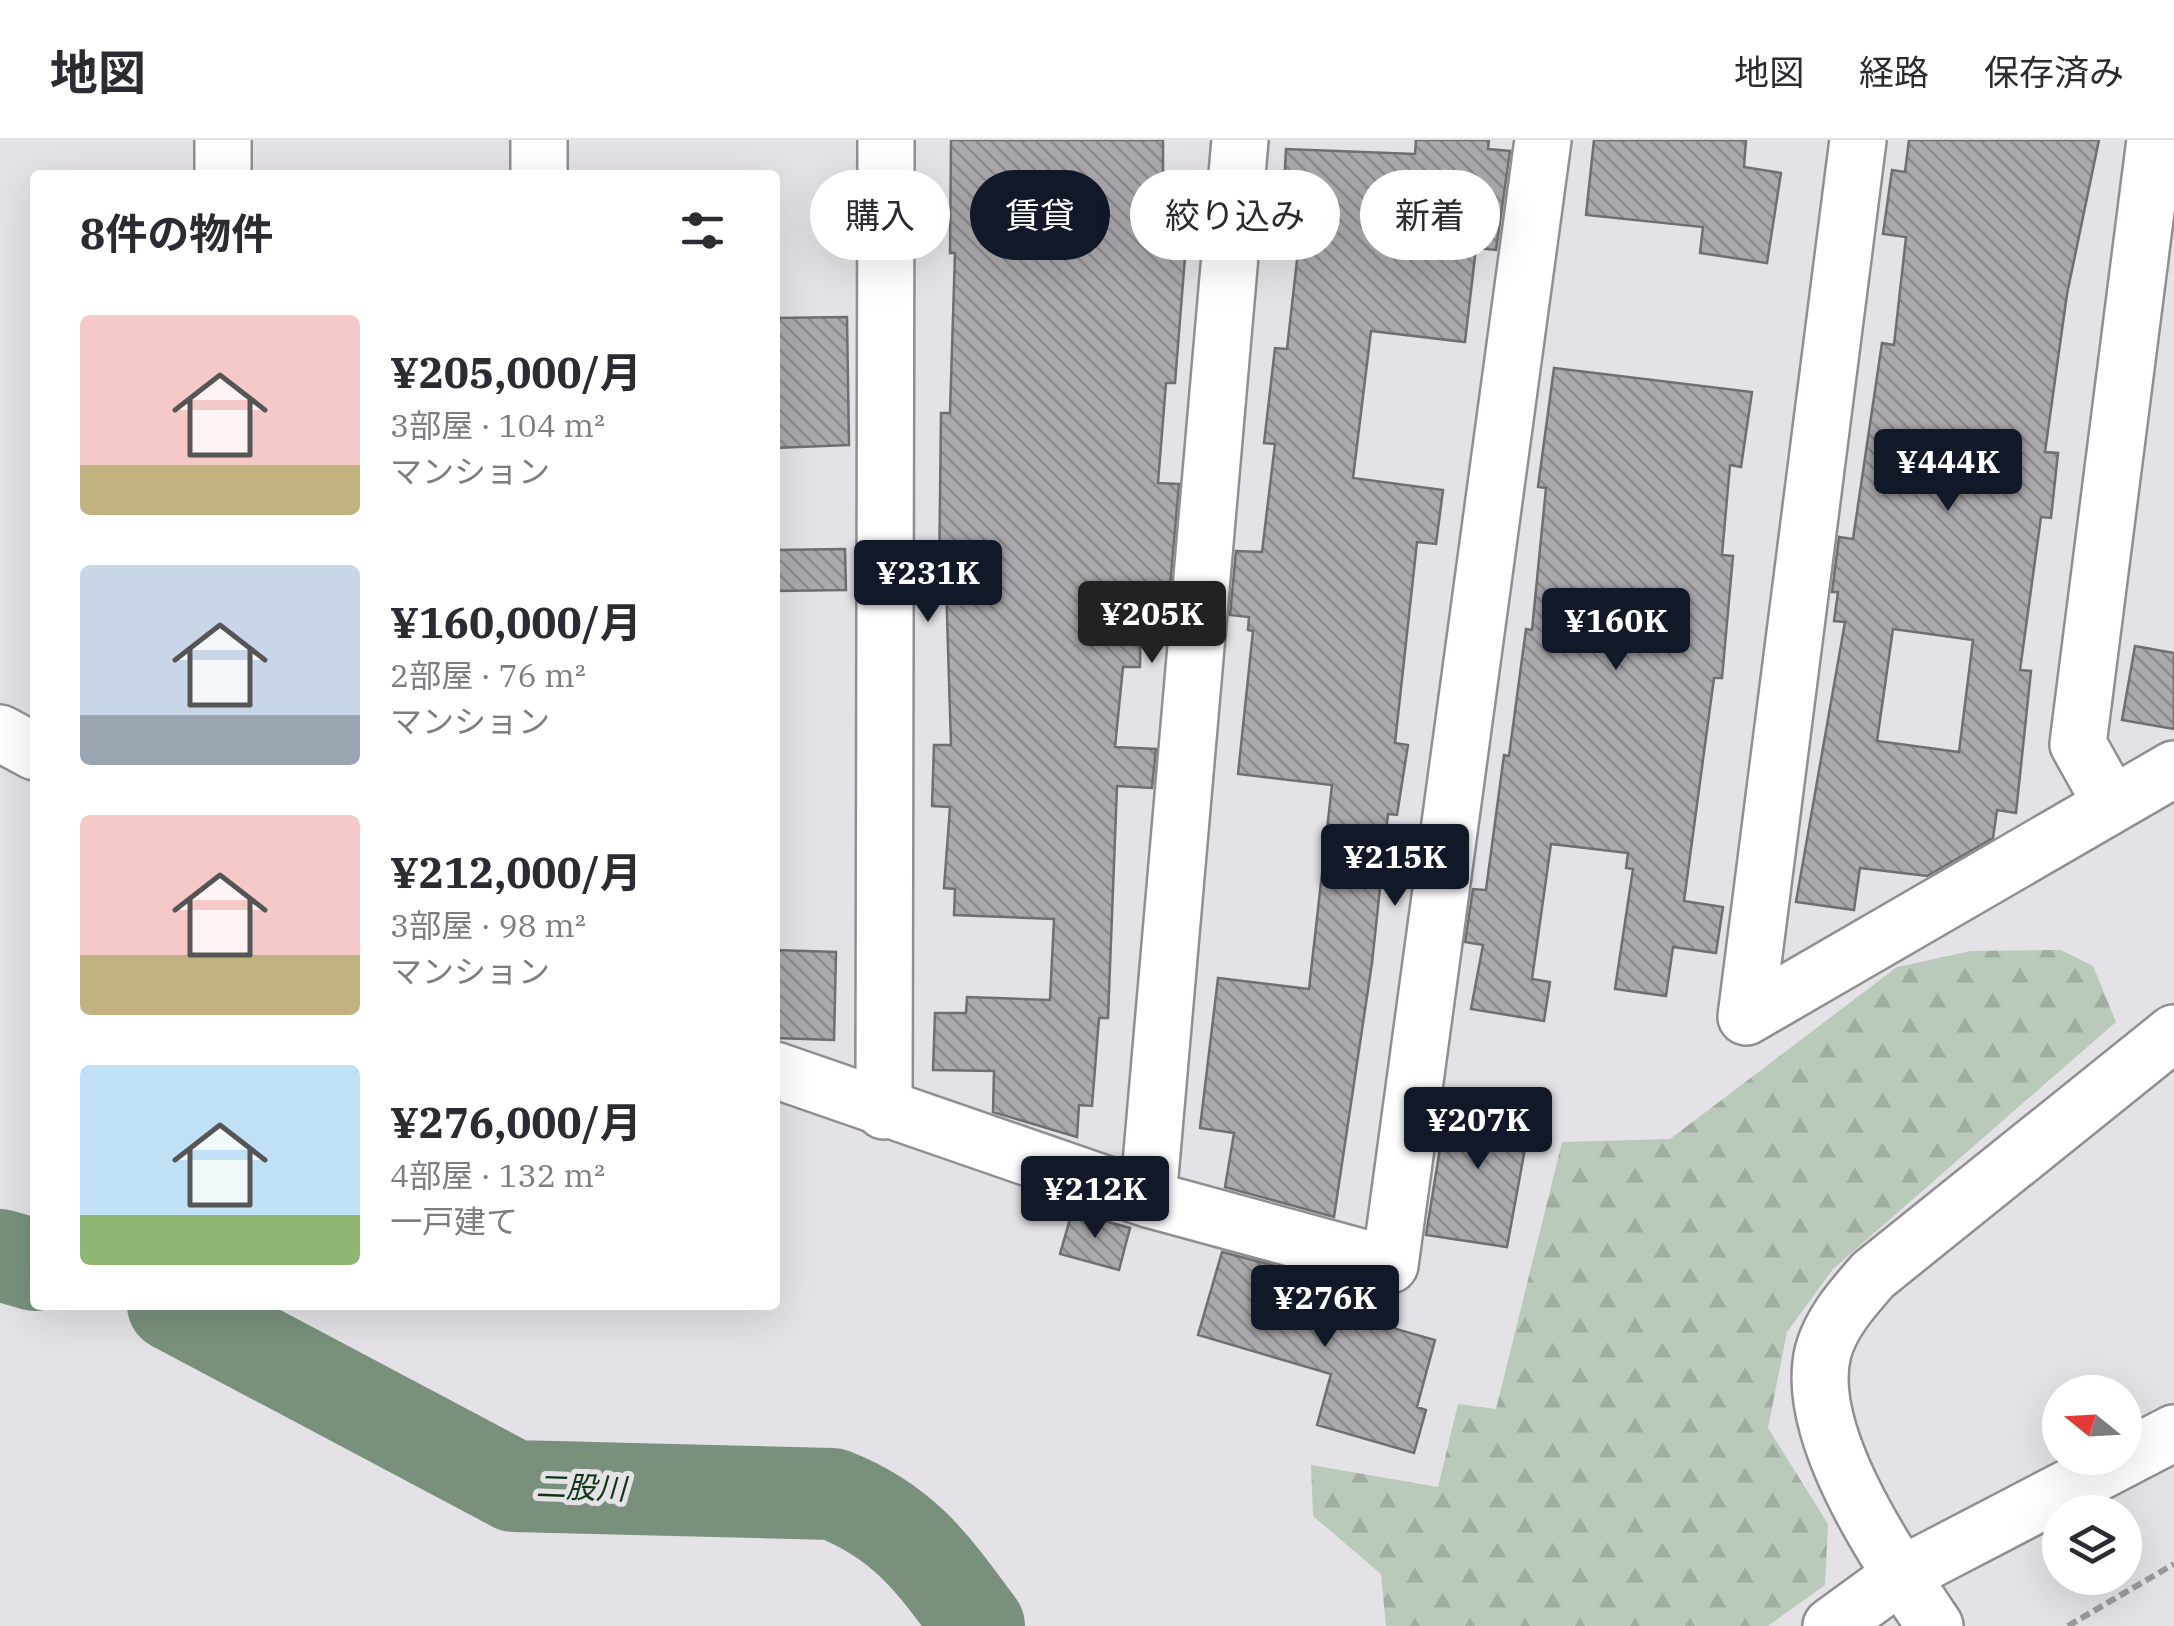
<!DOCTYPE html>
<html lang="ja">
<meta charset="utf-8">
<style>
:root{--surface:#fff;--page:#f7f7f7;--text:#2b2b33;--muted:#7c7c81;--line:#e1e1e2;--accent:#111827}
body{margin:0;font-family:"IBM Plex Serif","Noto Sans JP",serif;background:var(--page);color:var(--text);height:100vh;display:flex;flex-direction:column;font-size:38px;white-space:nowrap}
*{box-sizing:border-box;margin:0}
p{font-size:32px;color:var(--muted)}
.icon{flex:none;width:55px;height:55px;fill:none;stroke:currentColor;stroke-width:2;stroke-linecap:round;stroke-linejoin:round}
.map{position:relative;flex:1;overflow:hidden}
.details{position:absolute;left:30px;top:30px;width:750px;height:1140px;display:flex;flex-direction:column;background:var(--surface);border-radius:10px;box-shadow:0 10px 40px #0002}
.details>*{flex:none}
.top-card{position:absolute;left:810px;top:30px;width:950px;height:90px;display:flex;gap:20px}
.needle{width:65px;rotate:288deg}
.tools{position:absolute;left:2042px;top:1235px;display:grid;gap:20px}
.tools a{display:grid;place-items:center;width:100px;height:100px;border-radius:50%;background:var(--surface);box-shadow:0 10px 40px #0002;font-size:50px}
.price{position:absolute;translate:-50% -85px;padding:0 22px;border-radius:10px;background:var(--accent);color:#fff;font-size:32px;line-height:65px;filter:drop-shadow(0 2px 5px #0008)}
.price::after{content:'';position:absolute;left:50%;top:60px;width:30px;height:22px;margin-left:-15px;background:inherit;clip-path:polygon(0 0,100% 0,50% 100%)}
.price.on{background:#222;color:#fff}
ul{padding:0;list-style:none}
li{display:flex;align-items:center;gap:30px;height:250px;padding:0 50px}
li span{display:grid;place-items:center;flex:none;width:280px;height:200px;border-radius:10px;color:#555}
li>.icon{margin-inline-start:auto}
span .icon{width:120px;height:120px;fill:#fffc;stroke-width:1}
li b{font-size:42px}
h2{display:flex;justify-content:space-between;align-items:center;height:120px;padding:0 50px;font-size:42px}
.tag{padding:0 35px;border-radius:45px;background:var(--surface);box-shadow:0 10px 40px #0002;font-size:35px;line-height:90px}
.tag.on{background:var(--accent);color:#fff}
header{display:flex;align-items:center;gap:60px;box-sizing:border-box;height:140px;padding:0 50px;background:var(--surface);border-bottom:2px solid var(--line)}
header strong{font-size:48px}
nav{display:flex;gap:55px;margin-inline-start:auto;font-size:35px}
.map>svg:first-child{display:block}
.forest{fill:url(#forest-firs)}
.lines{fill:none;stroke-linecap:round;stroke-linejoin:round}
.river{stroke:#79917c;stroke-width:92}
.building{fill:url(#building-back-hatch);stroke:#706e71;stroke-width:2.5;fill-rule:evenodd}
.street-casing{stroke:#908e92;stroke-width:60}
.secondary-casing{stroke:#908e92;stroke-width:60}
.path{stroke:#9b9a9d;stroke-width:6;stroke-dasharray:10 5;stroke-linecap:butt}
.street{stroke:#fff;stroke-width:55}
.secondary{stroke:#fff;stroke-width:55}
.labels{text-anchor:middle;stroke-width:10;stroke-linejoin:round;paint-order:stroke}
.water-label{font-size:30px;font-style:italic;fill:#0d3616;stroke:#e4e2e6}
</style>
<header>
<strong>地図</strong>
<nav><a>地図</a><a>経路</a><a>保存済み</a></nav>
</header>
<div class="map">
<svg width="2174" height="1486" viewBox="0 0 2174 1486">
<defs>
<pattern id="forest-firs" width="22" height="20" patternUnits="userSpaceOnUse" patternTransform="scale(2.5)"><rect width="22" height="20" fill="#b9cabb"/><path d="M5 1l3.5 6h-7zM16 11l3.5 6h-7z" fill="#9faea1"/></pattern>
<pattern id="building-back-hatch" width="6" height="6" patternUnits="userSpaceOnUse" patternTransform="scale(2.5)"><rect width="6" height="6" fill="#aba9ad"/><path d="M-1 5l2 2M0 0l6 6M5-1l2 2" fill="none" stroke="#8c8a8d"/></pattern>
</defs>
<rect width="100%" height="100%" fill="#e4e2e6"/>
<path class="forest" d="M2061 810 2093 826 2116 882 1833 1129 1787 1192 1768 1288 1828 1384 1825 1445 1768 1486H1386L1381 1434 1313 1376 1311 1325 1438 1347 1458 1264 1496 1269 1562 1002 1670 999 1897 827 1971 811Z"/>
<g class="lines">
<path class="river" d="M0 1115 35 1125
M173 1165 514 1346 833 1354C905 1382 935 1426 979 1486"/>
</g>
<path class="building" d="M951 0H1163V115L1185 117 1175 243H1166L1158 343 1179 344 1168 469 1141 467 1140 527H1123L1115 607 1156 609 1152 648 1117 646 1108 878H1099L1092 966 1079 965 1077 997 993 972 994 931 933 930 935 873H966L967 857 1050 860 1054 779 954 775 955 749 944 748 950 667 932 666 934 605H951L946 443H939L941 273H950L955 113H950Z
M1416 0H1489L1488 9 1510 11 1496 110 1476 108 1465 202 1371 191 1353 338 1443 350 1436 404 1417 402 1395 603 1408 605 1397 675 1388 674 1372 823 1334 1077 1225 1047 1234 993 1200 988 1218 838 1309 849 1332 645 1238 634 1253 491 1248 490 1249 477 1230 475 1236 411 1262 412 1275 304 1264 303 1275 208 1287 209 1303 67 1283 66 1286 9 1415 14Z
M1594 0H1746L1744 27 1781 33 1767 123 1700 113 1703 87 1586 75Z
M1909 0H2099L2067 154 2045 312 2058 313 2051 378 2041 377 2020 530 2031 531 2016 673 1997 670 1993 698 1927 736 1860 728 1854 770 1796 762 1845 482 1834 481 1838 452H1832L1839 397 1853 399 1882 203 1894 205 1906 97 1883 94 1892 30 1905 32ZM1893 489 1973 500 1959 612 1877 601Z
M847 177 849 305 775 308V178Z
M1554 228 1752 252 1741 327 1730 325 1722 415 1733 416 1722 538H1714L1684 761 1723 767 1716 813 1673 807 1666 856 1615 849 1633 729 1626 728 1628 713 1551 704 1532 839 1550 842 1544 881 1471 869 1483 805 1465 802 1473 749 1486 750 1504 615 1509 616 1526 489 1532 490 1546 348 1538 347Z
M845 409 846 450 775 451V410Z
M2135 506 2174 513V589L2122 580Z
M775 810 836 812 834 900 775 898Z
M1448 959 1532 970 1507 1107 1426 1095Z
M1072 1072 1130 1088 1119 1130 1060 1114Z
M1222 1112 1298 1132 1290 1158 1369 1181 1386 1168 1396 1189 1435 1200 1417 1267 1426 1270 1414 1313 1317 1285 1331 1234 1198 1195Z"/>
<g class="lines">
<defs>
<path id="street" d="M539 0V35
M1858 0 1746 877 2174 629
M223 35V0
M0 593 35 612
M2112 665 2078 604 2155 0
M775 930 1148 1059 1390 1125 1543 0
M884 971 886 0
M1148 1059 1240 0
M1831 1486 1901 1435 2174 1293"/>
<path id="secondary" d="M1935 1486C1890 1419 1803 1295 1823 1212 1831 1182 1853 1158 1873 1135L2174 893"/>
</defs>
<use href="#street" class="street-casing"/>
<use href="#secondary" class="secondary-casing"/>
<path class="path" d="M2068 1486 2174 1424"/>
<use href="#street" class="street"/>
<use href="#secondary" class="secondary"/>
</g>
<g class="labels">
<g class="water-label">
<text transform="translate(581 1348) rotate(2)" y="10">二股川</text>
</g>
</g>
</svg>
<div class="tools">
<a><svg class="needle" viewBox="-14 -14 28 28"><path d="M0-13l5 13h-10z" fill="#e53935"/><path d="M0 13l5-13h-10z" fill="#7c7c81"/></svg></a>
<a><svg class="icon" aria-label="layers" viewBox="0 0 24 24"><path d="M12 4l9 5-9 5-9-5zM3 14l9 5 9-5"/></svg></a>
</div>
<b class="price" style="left:1948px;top:374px">¥444K</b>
<b class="price" style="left:928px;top:485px">¥231K</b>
<b class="price on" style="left:1152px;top:526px">¥205K</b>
<b class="price" style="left:1616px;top:533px">¥160K</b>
<b class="price" style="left:1395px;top:769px">¥215K</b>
<b class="price" style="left:1478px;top:1032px">¥207K</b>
<b class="price" style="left:1095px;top:1101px">¥212K</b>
<b class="price" style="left:1325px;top:1210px">¥276K</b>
<div class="top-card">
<a class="tag">購入</a>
<a class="tag on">賃貸</a>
<a class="tag">絞り込み</a>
<a class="tag">新着</a>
</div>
<section class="details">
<h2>8件の物件<svg class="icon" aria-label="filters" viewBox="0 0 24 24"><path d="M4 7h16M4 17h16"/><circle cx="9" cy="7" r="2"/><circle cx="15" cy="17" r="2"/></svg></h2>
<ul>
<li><span style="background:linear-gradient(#f6c9c9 75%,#c2b280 0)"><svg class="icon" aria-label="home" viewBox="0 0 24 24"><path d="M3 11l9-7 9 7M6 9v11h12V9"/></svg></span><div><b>¥205,000/月</b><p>3部屋 · 104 m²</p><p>マンション</p></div></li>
<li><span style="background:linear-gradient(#c9d6e8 75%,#9aa5b1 0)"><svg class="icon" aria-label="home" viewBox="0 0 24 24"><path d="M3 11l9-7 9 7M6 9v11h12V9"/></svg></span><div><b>¥160,000/月</b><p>2部屋 · 76 m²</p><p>マンション</p></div></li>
<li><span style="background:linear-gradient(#f6c9c9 70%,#c2b280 0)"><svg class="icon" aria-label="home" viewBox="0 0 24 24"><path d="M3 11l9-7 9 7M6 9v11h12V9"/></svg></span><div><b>¥212,000/月</b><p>3部屋 · 98 m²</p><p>マンション</p></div></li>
<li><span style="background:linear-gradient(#bfe0f5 75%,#8fb573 0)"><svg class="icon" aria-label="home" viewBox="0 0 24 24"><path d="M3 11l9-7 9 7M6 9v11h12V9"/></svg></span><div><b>¥276,000/月</b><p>4部屋 · 132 m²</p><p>一戸建て</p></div></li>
</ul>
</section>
</div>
